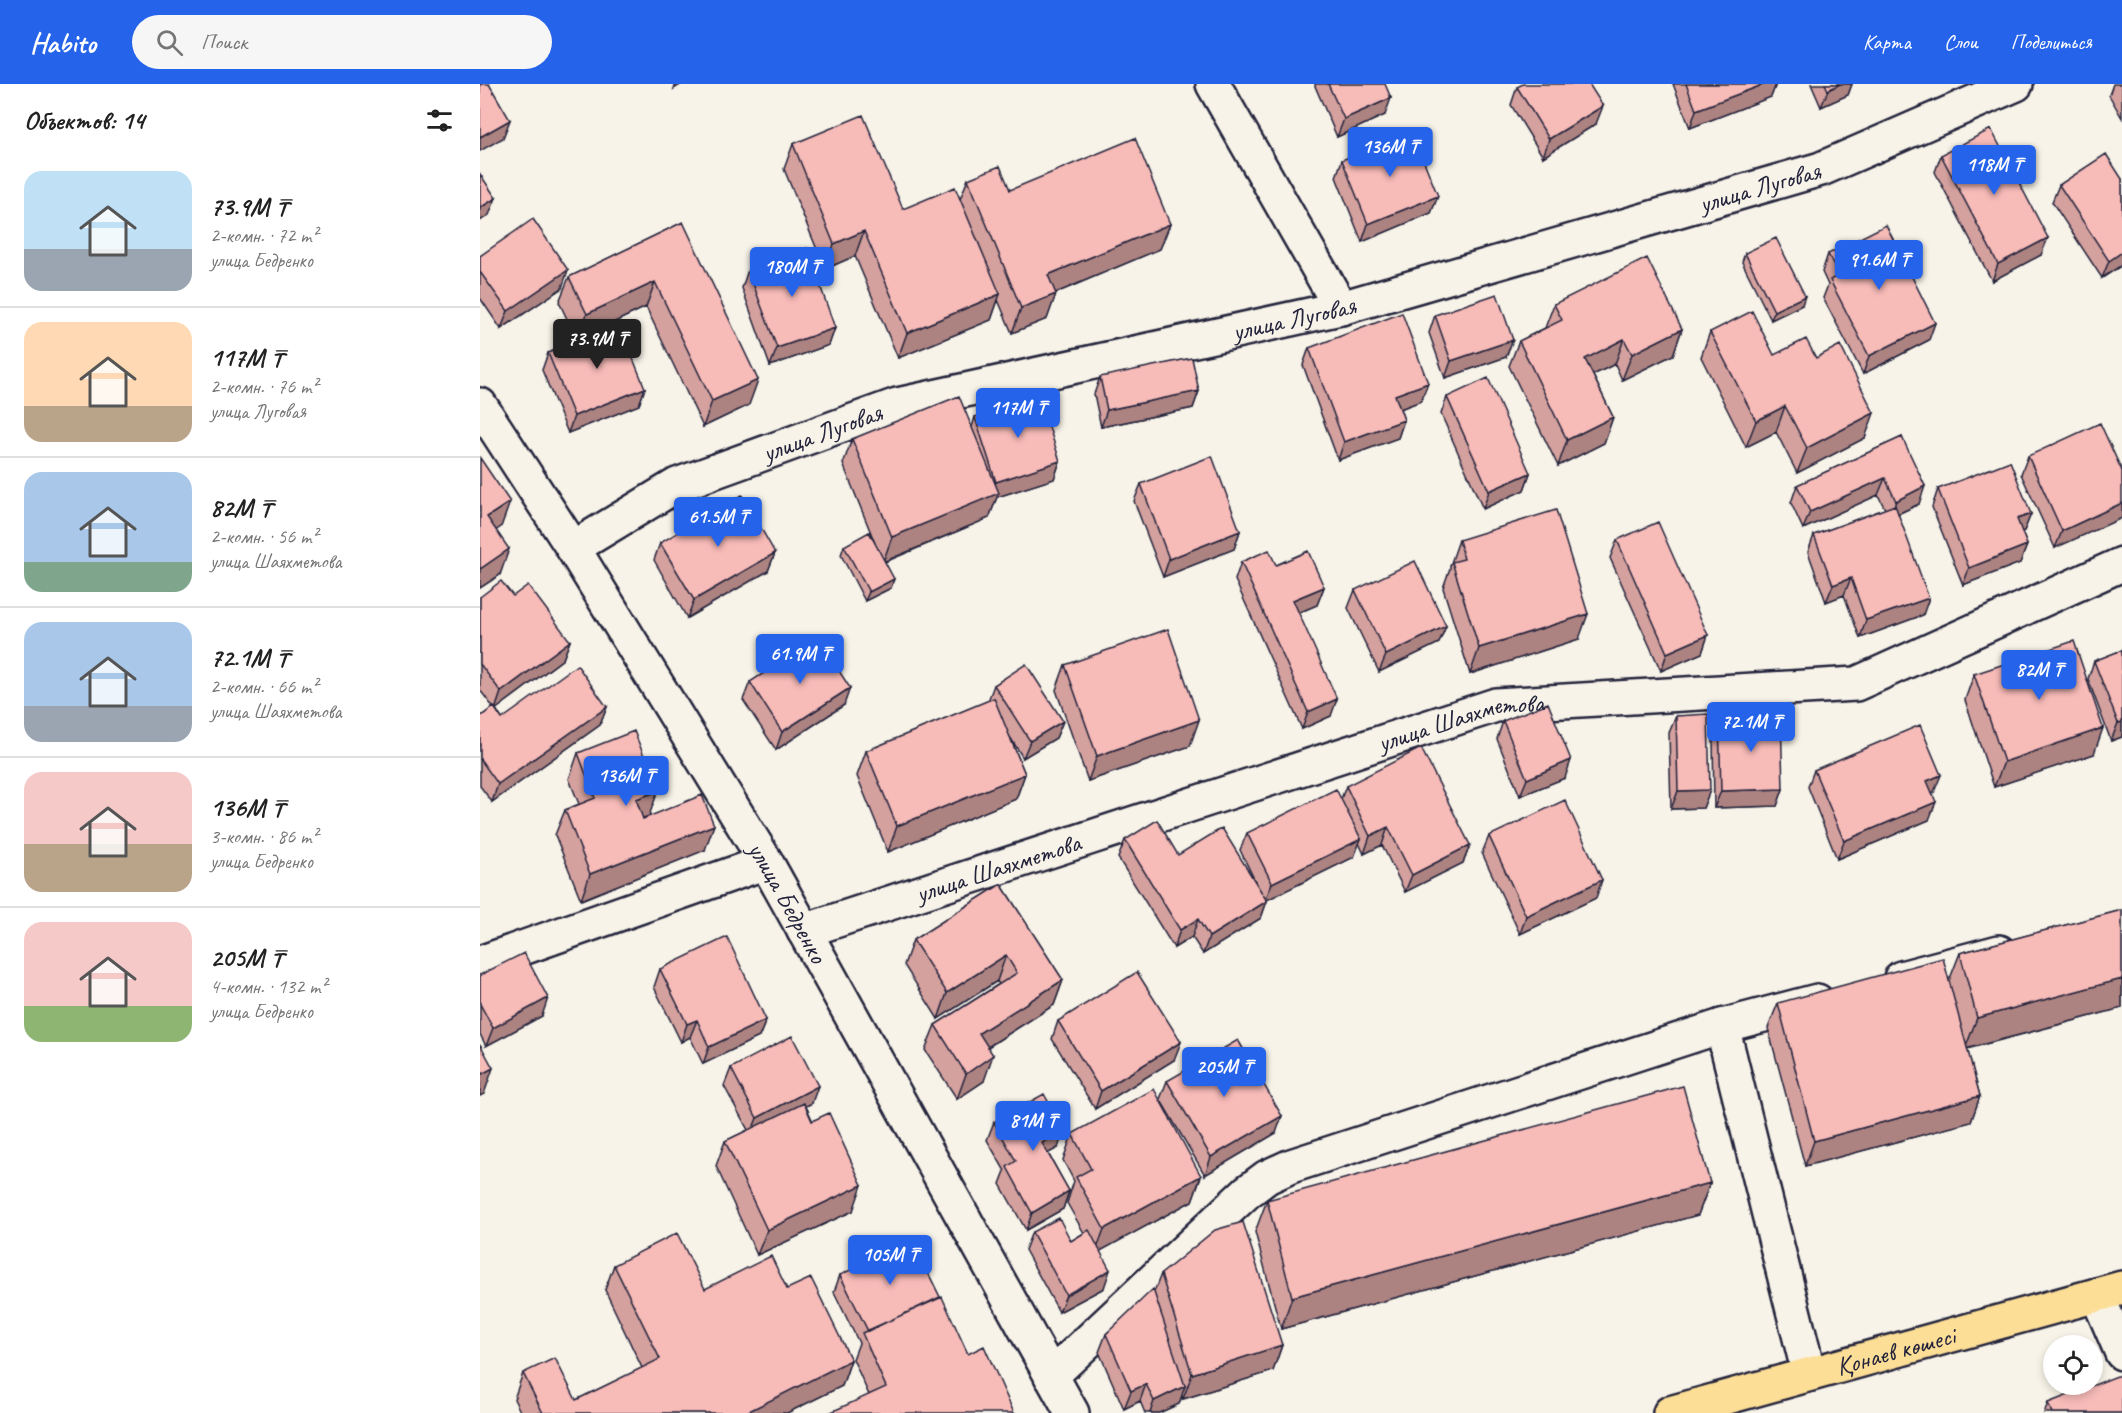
<!DOCTYPE html>
<html lang="ru">
<meta charset="utf-8">
<style>
:root{--surface:#fff;--page:#f6f6f6;--text:#222;--muted:#767676;--line:#e0e0e0;--accent:#2563eb}
body{margin:0;font-family:Caveat,sans-serif;background:var(--page);color:var(--text);height:100vh;display:flex;flex-direction:column;font-size:22px;white-space:nowrap}
*{box-sizing:border-box;margin:0}
p{font-size:20px;color:var(--muted)}
.icon{flex:none;width:33px;height:33px;fill:none;stroke:currentColor;stroke-width:2;stroke-linecap:round;stroke-linejoin:round}
.map{position:relative;flex:1;overflow:hidden}
.drawer{display:flex;flex-direction:column;background:var(--surface);width:480px}
.drawer>*{flex:none}
.tools{position:absolute;left:1563px;top:1251px;display:grid;gap:12px}
.tools a{display:grid;place-items:center;width:60px;height:60px;border-radius:50%;background:var(--surface);box-shadow:0 3px 9px #0003;font-size:30px}
.price{position:absolute;translate:-50% -51px;padding:0 14px;border-radius:6px;background:var(--accent);color:#fff;font-size:20px;line-height:39px;filter:drop-shadow(0 2px 3px #0008)}
.price::after{content:'';position:absolute;left:50%;top:36px;width:18px;height:14px;margin-left:-9px;background:inherit;clip-path:polygon(0 0,100% 0,50% 100%)}
.price.active{background:#222;color:#fff}
ul{padding:0;list-style:none}
li{display:flex;align-items:center;gap:18px;height:150px;padding:0 24px}
li+li{border-top:2px solid var(--line)}
li span{display:grid;place-items:center;flex:none;width:168px;height:120px;border-radius:18px;color:#555}
li>.icon{margin-inline-start:auto}
span .icon{width:72px;height:72px;fill:#fffc;stroke-width:1}
li b{font-size:26px}
h2{display:flex;justify-content:space-between;align-items:center;height:72px;padding:0 24px;font-size:26px}
header{display:flex;align-items:center;gap:36px;box-sizing:border-box;height:84px;padding:0 30px;background:var(--accent);color:#fff}
header strong{font-size:28px}
nav{display:flex;gap:33px;margin-inline-start:auto;font-size:21px}
.search{width:420px;height:54px;background:var(--page);display:flex;align-items:center;gap:15px;box-sizing:border-box;padding:0 21px;border-radius:33px;color:var(--muted);font-size:22px}
main{display:flex;flex:1;min-height:0}
.map>svg:first-child{display:block}
.lines{fill:none;stroke-linecap:round;stroke-linejoin:round}
.minor-casing{stroke:#22223b;stroke-width:38}
.major-casing{stroke:#22223b;stroke-width:38}
.minor{stroke:#f7f3e8;stroke-width:33}
.major{stroke:#fcde96;stroke-width:33}
.wall{fill:#d4a19e;stroke:#22223b;stroke-width:1.5}
.shaded-wall{fill:#ad8381;stroke:#22223b;stroke-width:1.5}
.building{fill:#f7bbb8;stroke:#22223b;stroke-width:1.5}
.labels{text-anchor:middle;stroke-width:4.5;stroke-linejoin:round;paint-order:stroke}
.street-label{font-size:26px;fill:#22223b;stroke:#f7f3e8}
</style>
<header>
<strong>Habito</strong>
<div class="search"><svg class="icon" aria-label="search" viewBox="0 0 24 24"><circle cx="10" cy="10" r="6"/><path d="M15 15l6 6"/></svg>Поиск</div>
<nav><a>Карта</a><a>Слои</a><a>Поделиться</a></nav>
</header>
<main>
<section class="drawer">
<h2>Объектов: 14<svg class="icon" aria-label="filters" viewBox="0 0 24 24"><path d="M4 7h16M4 17h16"/><circle cx="9" cy="7" r="2"/><circle cx="15" cy="17" r="2"/></svg></h2>
<ul>
<li><span style="background:linear-gradient(#bfe0f5 65%,#9aa5b1 0)"><svg class="icon" aria-label="home" viewBox="0 0 24 24"><path d="M3 11l9-7 9 7M6 9v11h12V9"/></svg></span><div><b>73.9M ₸</b><p>2-комн. · 72 m²</p><p>улица Бедренко</p></div></li>
<li><span style="background:linear-gradient(#ffd9b3 70%,#b9a48a 0)"><svg class="icon" aria-label="home" viewBox="0 0 24 24"><path d="M3 11l9-7 9 7M6 9v11h12V9"/></svg></span><div><b>117M ₸</b><p>2-комн. · 76 m²</p><p>улица Луговая</p></div></li>
<li><span style="background:linear-gradient(#a9c7e8 75%,#7fa58c 0)"><svg class="icon" aria-label="home" viewBox="0 0 24 24"><path d="M3 11l9-7 9 7M6 9v11h12V9"/></svg></span><div><b>82M ₸</b><p>2-комн. · 56 m²</p><p>улица Шаяхметова</p></div></li>
<li><span style="background:linear-gradient(#a9c7e8 70%,#9aa5b1 0)"><svg class="icon" aria-label="home" viewBox="0 0 24 24"><path d="M3 11l9-7 9 7M6 9v11h12V9"/></svg></span><div><b>72.1M ₸</b><p>2-комн. · 66 m²</p><p>улица Шаяхметова</p></div></li>
<li><span style="background:linear-gradient(#f6c9c9 60%,#b9a48a 0)"><svg class="icon" aria-label="home" viewBox="0 0 24 24"><path d="M3 11l9-7 9 7M6 9v11h12V9"/></svg></span><div><b>136M ₸</b><p>3-комн. · 86 m²</p><p>улица Бедренко</p></div></li>
<li><span style="background:linear-gradient(#f6c9c9 70%,#8fb573 0)"><svg class="icon" aria-label="home" viewBox="0 0 24 24"><path d="M3 11l9-7 9 7M6 9v11h12V9"/></svg></span><div><b>205M ₸</b><p>4-комн. · 132 m²</p><p>улица Бедренко</p></div></li>
</ul>
</section>
<div class="map">
<svg width="1642" height="1329" viewBox="0 0 1642 1329">
<rect width="100%" height="100%" fill="#f7f3e8"/>
<filter id="ink" filterUnits="userSpaceOnUse"><feTurbulence type="fractalNoise" baseFrequency=".0167" numOctaves="2"/><feDisplacementMap in="SourceGraphic" scale="12" xChannelSelector="R" yChannelSelector="G"/><feConvolveMatrix kernelMatrix="1 2 1 2 8 2 1 2 1" color-interpolation-filters="sRGB"/></filter>
<g filter="url(#ink)">
<g class="lines">
<defs>
<g id="minor">
<path d="M733 0 861 224"/>
<path id="s1" d="M0 321 93 464 286 778 592 1329"/>
<path id="s2" d="M93 464 197 401 417 321 861 224 1341 85 1536 0"/>
<path id="s3" d="M324 847 1016 621 1376 600 1642 480"/>
<path d="M0 879 286 778"/>
<path d="M1421 894 1519 868"/>
<path d="M1242 942 1329 1290"/>
<path d="M1617 1211 1642 1269"/>
<path d="M571 1292 767 1108 787 1093 811 1082 1242 942 1337 917"/>
</g>
<g id="major">
<path id="s4" d="M1190 1329 1642 1204"/>
</g>
</defs>
<use href="#minor" class="minor-casing"/>
<use href="#major" class="major-casing"/>
<use href="#minor" class="minor"/>
<use href="#major" class="major"/>
</g>
<path class="wall" d="M835 0H905V31L857 53 835 2Z
M1193 0H1296L1291 13 1210 44Z
M1331 0H1372L1368 11 1341 23Z
M1633 0H1642V34L1629 11Z
M1037 3 1116 40 1063 73 1031 21Z
M313 60 423 125 480 115 488 95 530 106 690 140 680 165 576 209 567 235 532 249 518 216 511 236 418 274 375 172 345 185 304 85Z
M1461 71 1561 171 1512 197 1455 88Z
M862 76 958 112 951 129 882 158 856 93Z
M1642 95V181L1622 194 1572 118 1579 101Z
M203 138 269 321 223 343 166 223 97 256 79 218 89 193Z
M1265 169 1322 221 1291 236 1262 178Z
M1348 170 1449 256 1383 290 1343 214 1348 201 1342 188Z
M0 172 82 204 21 245 0 214Z
M268 186 355 244 349 261 290 282 262 204Z
M1074 220 1202 245 1193 271 1142 296 1135 280 1113 291 1133 333 1124 359 1078 382 1029 282 1039 257 1065 244Z
M955 231 1026 273 965 294 949 249Z
M1230 248 1294 271 1336 274 1385 354 1317 389 1296 348 1266 363 1221 273Z
M829 264 948 299 941 317 920 325 924 336 918 354 858 376 823 281Z
M68 269 165 304 159 321 88 349 62 286Z
M620 293 719 307 713 324 621 343 614 310Z
M967 313 1050 389 1044 406 1003 425 961 330Z
M495 333 580 377 574 395 517 413 509 434 405 478 411 504 385 517 361 471 364 462 395 459 363 380 372 355 492 343Z
M1422 353 1439 420 1418 430 1443 531 1380 554 1364 511 1346 518 1328 468 1334 451 1405 425 1398 411 1323 445 1311 419 1317 401Z
M1548 372 1642 387 1575 464 1541 390Z
M661 400 760 447 754 465 683 493 654 417Z
M1458 405 1551 430 1544 447 1542 448 1547 461 1540 479 1483 501 1452 423Z
M979 456 1099 555 990 590 963 504 970 484V482Z
M1137 456 1228 551 1222 569 1181 587 1130 474Z
M180 459 295 469 288 487 207 534 174 476Z
M761 478 796 481 844 503 837 521 818 529 851 632 822 645 755 496Z
M875 506 966 542 959 559 899 588 868 524Z
M33 512 90 557 83 575 16 625 22 635 127 623 120 641 12 718 0 702V633L13 623 0 606V513Z
M1642 566V653L1631 657 1608 595 1614 577Z
M585 581 710 662 608 697 576 606Z
M1494 590 1614 670 1514 703 1485 616Z
M270 598 364 621 296 666 263 616Z
M514 601 583 637 576 654 543 674 530 653 545 690 536 715 408 768 377 692 386 667 508 617Z
M1196 632 1230 706 1223 724 1191 725 1189 649Z
M1239 634 1303 705 1297 722 1234 724 1233 652Z
M1023 637 1085 694 1040 712 1017 655Z
M98 669 169 732 163 734 225 766 101 816 75 751 85 726 99 720 89 695Z
M1334 686 1454 708 1452 709 1449 736 1357 775 1328 703Z
M866 702 990 761 983 779 925 808 902 761 884 770 879 759 874 773 786 816 787 817 781 834 723 870 712 853 694 864 638 774 645 756 777 801 760 766 767 749 861 715Z
M1009 752 1116 814 1040 850 1002 769Z
M521 800 583 896 574 921 508 963 504 997 477 1015 445 966 455 941 519 900 517 897 458 935 424 881 433 856Z
M1642 826V924L1487 965 1500 1012 1491 1038 1325 1082 1288 944 1298 919 1469 897 1480 869Z
M180 885 286 936 279 953 223 980 210 953 201 958 174 903Z
M0 891 62 932 6 962 0 950Z
M578 937 694 976 615 1025 572 955Z
M251 984 332 1019 326 1022 373 1127 277 1171 236 1082 245 1057 268 1046 244 1002Z
M687 997 796 1049 725 1091 680 1015Z
M514 1038 578 1064 568 1069 589 1107 583 1125 546 1146 520 1100 525 1087 507 1056Z
M592 1050 721 1092 712 1117 620 1167 624 1204 579 1228 545 1166 552 1148 591 1157 604 1149 587 1119 594 1097 583 1076Z
M1230 1099 1218 1131 801 1245 775 1148 787 1116Z
M134 1181 225 1205H307L371 1276 362 1302 307 1329H41L34 1315 43 1289 96 1316 162 1284 125 1206Z
M681 1190 802 1261 793 1287 703 1315 702 1312 699 1320 679 1329H665L660 1317 644 1325 619 1268 626 1250 674 1208Z
M360 1191 459 1214 488 1270 389 1311 373 1275 379 1259 354 1208Z
M1568 1319 1642 1329H1564Z"/>
<path class="shaded-wall" d="M196 0H202L194 5Z
M1285 0H1296L1291 13 1210 44 1216 26Z
M1360 0H1372L1368 11 1341 23 1348 6Z
M911 14 905 31 857 53 864 35Z
M1123 22 1116 40 1063 73 1069 55Z
M30 36 23 54 0 67V53Z
M958 112 951 129 882 158 888 140Z
M16 114 9 131 0 137V124Z
M690 140 680 165 559 216 568 191Z
M384 147 375 172 345 185 354 160Z
M1568 154 1561 171 1512 197 1518 180Z
M1642 168V181L1622 194 1629 177Z
M88 186 82 204 21 245 28 227Z
M175 198 166 223 97 256 107 230Z
M520 210 511 236 418 274 427 249Z
M576 210 567 235 532 249 541 224Z
M1325 212 1322 221 1291 236 1294 227Z
M1455 239 1449 256 1383 290 1389 272Z
M355 244 349 261 290 282 297 264Z
M1202 245 1193 271 1142 296 1152 270Z
M1144 255 1135 280 1095 300 1105 275Z
M1033 256 1026 273 965 294 971 277Z
M278 296 269 321 223 343 232 317Z
M948 299 941 317 909 329 915 311Z
M165 304 159 321 88 349 94 332Z
M719 307 713 324 621 343 627 326Z
M1305 322 1296 348 1266 363 1276 337Z
M1394 329 1385 354 1317 389 1327 364Z
M1133 333 1124 359 1078 382 1087 356Z
M924 336 918 354 858 376 864 358Z
M580 377 574 395 517 413 509 434 403 478 412 453 511 412 516 398Z
M1050 389 1044 406 1003 425 1009 407Z
M1405 394 1398 411 1323 445 1330 428Z
M1445 402 1439 420 1409 434 1416 417Z
M30 418 21 443 0 457 7 433Z
M1642 419V434L1575 464 1582 447Z
M1551 430 1544 447 1530 452 1537 435Z
M760 447 754 465 683 493 689 475Z
M1547 461 1540 479 1483 501 1489 484Z
M29 465 20 491 0 504V485Z
M295 469 288 487 207 534 214 516Z
M1371 494 1364 511 1346 518 1353 501Z
M414 495 411 504 385 517 389 508Z
M844 503 837 521 806 534 813 516Z
M1449 514 1443 531 1380 554 1386 536Z
M1108 530 1099 555 990 590 999 564Z
M966 542 959 559 899 588 906 571Z
M1228 551 1222 569 1181 587 1187 569Z
M90 557 83 575 15 626 21 608Z
M370 604 364 621 296 666 302 648Z
M857 615 851 632 822 645 828 628Z
M127 623 120 641 12 718 18 700Z
M719 636 710 662 608 697 617 672Z
M583 637 576 654 543 674 550 657Z
M1642 638V653L1631 657 1638 639Z
M1623 644 1614 670 1514 703 1524 678Z
M1091 676 1085 694 1040 712 1047 695Z
M545 690 536 715 408 768 417 742Z
M1461 691 1454 708 1440 714 1447 697Z
M1303 705 1297 722 1234 724 1241 707Z
M1230 706 1223 724 1191 725 1198 707Z
M178 707 169 732 146 740 156 715Z
M1456 718 1449 736 1357 775 1364 757Z
M234 741 225 766 101 816 110 790Z
M908 743 902 761 884 770 890 752Z
M881 755 874 773 785 817 792 799Z
M990 761 983 779 925 808 932 791Z
M1122 796 1116 814 1040 850 1046 832Z
M787 817 781 834 723 870 729 853Z
M718 835 712 853 694 864 700 846Z
M526 871 517 897 458 935 467 909Z
M1642 895V924L1485 965 1497 934Z
M583 896 574 921 490 974 499 949Z
M68 914 62 932 6 962 13 944Z
M217 936 210 953 201 958 207 940Z
M286 936 279 953 223 980 229 963Z
M701 958 694 976 615 1025 621 1007Z
M513 971 504 997 477 1015 486 990Z
M13 984 4 1010 0 1012V991Z
M338 1002 332 1019 270 1052 277 1034Z
M1500 1012 1491 1038 1325 1082 1334 1057Z
M802 1032 796 1049 725 1091 731 1073Z
M584 1046 578 1064 556 1076 562 1059Z
M721 1092 712 1117 615 1170 624 1145Z
M1230 1099 1218 1131 801 1245 812 1213Z
M382 1101 373 1127 277 1171 287 1146Z
M589 1107 583 1125 546 1146 552 1129Z
M630 1186 624 1204 579 1228 586 1211Z
M802 1261 793 1287 703 1315 712 1290Z
M371 1276 362 1302 307 1329H265Z
M666 1300 660 1317 644 1325 651 1307Z
M705 1302 699 1320 679 1329H670L674 1317Z"/>
<path class="building" d="M0 0H9L30 36 0 53Z
M848 0H905L911 14 864 35Z
M1043 0H1109L1123 22 1069 55 1037 3Z
M1206 0H1285L1216 26Z
M1345 0H1360L1348 6Z
M383 31 423 125 475 103 520 210 427 249 384 147 354 160 313 60Z
M1511 45 1568 154 1518 180 1461 71Z
M932 48 958 112 888 140 862 76Z
M655 54 690 140 568 191 576 210 541 224 488 95 520 82 530 106Z
M1626 70 1642 95V168L1629 177 1579 101Z
M0 90 16 114 0 124Z
M53 135 88 186 28 227 0 188V172Z
M203 138 278 296 232 317 175 198 107 230 89 193Z
M1406 141 1455 239 1389 272 1350 196 1359 191 1348 170Z
M1296 154 1325 212 1294 227 1265 169Z
M327 164 355 244 297 264 268 186Z
M1167 174 1202 245 1152 270 1144 255 1105 275 1133 333 1087 356 1039 257 1082 236 1074 220Z
M1017 210 1033 256 971 277 955 231Z
M1272 227 1294 271 1326 255 1336 274 1360 261 1394 329 1327 364 1305 322 1276 337 1230 248Z
M922 229 948 299 915 311 924 336 864 358 829 264Z
M139 240 165 304 94 332 68 269Z
M712 274 719 307 627 326 620 293Z
M1008 294 1050 389 1009 407 967 313Z
M479 312 519 409 412 453 372 355Z
M559 312 580 377 516 398 495 333Z
M1620 339 1642 387V419L1582 447 1548 372Z
M1422 353 1445 402 1416 417 1405 394 1330 428 1317 401Z
M732 372 760 447 689 475 661 400Z
M0 374 30 418 7 433 29 465 0 485Z
M1530 377 1551 430 1537 435 1547 461 1489 484 1458 405Z
M262 411 295 469 214 516 180 459Z
M1415 421 1449 514 1386 536 1371 494 1353 501 1334 451Z
M1076 426 1108 530 999 564 972 478 984 475 979 456Z
M1178 438 1228 551 1187 569 1137 456Z
M389 448 414 495 389 508 364 462Z
M789 466 796 481 828 467 844 503 813 516 857 615 828 628 761 478Z
M935 477 966 542 906 571 875 506Z
M21 497 33 512 48 501 90 557 21 608 0 580V513Z
M688 545 719 636 617 672 585 581Z
M338 554 370 604 302 648 270 598Z
M1594 557 1623 644 1524 678 1494 590Z
M1642 566V638L1638 639 1614 577Z
M546 580 583 637 550 657 514 601Z
M97 581 127 623 18 700 0 675V633L14 623 22 635Z
M514 614 545 690 417 742 386 667Z
M1068 619 1091 676 1047 695 1023 637Z
M1228 630 1230 706 1198 707 1196 632Z
M1301 632 1303 705 1241 707 1239 634Z
M1440 641 1461 691 1447 697 1456 718 1364 757 1334 686Z
M154 647 178 707 156 715 163 735 222 711 234 741 110 790 85 726 115 714 98 669Z
M941 664 990 761 932 791 908 743 890 752 866 702Z
M856 705 881 755 792 799 767 749Z
M1085 716 1122 796 1046 832 1009 752Z
M677 736 698 771 742 744 787 817 729 853 718 835 700 846 645 756Z
M521 800 583 896 499 949 513 971 486 990 455 941 537 889 526 871 467 909 433 856Z
M1642 826V895L1497 934 1480 869Z
M247 853 286 936 229 963 217 936 207 940 180 885Z
M44 869 68 914 13 944 0 920V891Z
M1463 874 1500 1012 1334 1057 1298 919Z
M657 888 701 958 621 1007 578 937Z
M312 952 338 1002 277 1034 251 984Z
M758 956 802 1032 731 1073 687 997Z
M0 960 13 984 0 991Z
M1203 1002 1230 1099 812 1213 787 1116Z
M674 1005 721 1092 624 1145 596 1093 611 1085 592 1050Z
M564 1010 584 1046 562 1059 589 1107 552 1129 527 1083 536 1077 514 1038Z
M324 1019 332 1037 349 1029 382 1101 287 1146 245 1057Z
M579 1134 591 1157 609 1146 630 1186 586 1211 552 1148Z
M763 1138 802 1261 712 1290 681 1190 735 1146Z
M197 1149 225 1205 291 1172 307 1205 331 1194 371 1276 265 1329H63L43 1289 75 1274 96 1316 180 1275 134 1181Z
M432 1156 460 1213 388 1247 360 1191Z
M673 1205 705 1302 674 1317 666 1300 651 1307 626 1250Z
M462 1213 488 1270 504 1262 534 1329H349L406 1303 382 1249Z
M1642 1290V1329H1572L1568 1319Z"/>
</g>
<g class="labels">
<g class="street-label">
<text dy="9" stroke="none"><textPath href="#s2" startOffset="1246">улица Луговая</textPath></text>
<text dy="9" stroke="none"><textPath href="#s2" startOffset="762">улица Луговая</textPath></text>
<text dy="9" stroke="none"><textPath href="#s2" startOffset="276">улица Луговая</textPath></text>
<text dy="9" stroke="none"><textPath href="#s3" startOffset="690">улица Шаяхметова</textPath></text>
<text dy="9" stroke="none"><textPath href="#s3" startOffset="204">улица Шаяхметова</textPath></text>
<text dy="9" stroke="none"><textPath href="#s1" startOffset="585">улица Бедренко</textPath></text>
<text dy="9" stroke="none"><textPath href="#s4" startOffset="234">Қонаев көшесі</textPath></text>
</g>
</g>
</svg>
<div class="tools">
<a><svg class="icon" aria-label="locate" viewBox="0 0 24 24"><circle cx="12" cy="12" r="6"/><path d="M12 2v4M12 18v4M2 12h4M18 12h4"/></svg></a>
</div>
<b class="price" style="left:910px;top:94px">136M ₸</b>
<b class="price" style="left:1514px;top:112px">118M ₸</b>
<b class="price" style="left:1399px;top:207px">91.6M ₸</b>
<b class="price" style="left:312px;top:214px">180M ₸</b>
<b class="price active" style="left:117px;top:286px">73.9M ₸</b>
<b class="price" style="left:538px;top:355px">117M ₸</b>
<b class="price" style="left:238px;top:464px">61.5M ₸</b>
<b class="price" style="left:320px;top:601px">61.9M ₸</b>
<b class="price" style="left:1559px;top:617px">82M ₸</b>
<b class="price" style="left:1271px;top:669px">72.1M ₸</b>
<b class="price" style="left:146px;top:723px">136M ₸</b>
<b class="price" style="left:744px;top:1014px">205M ₸</b>
<b class="price" style="left:553px;top:1068px">81M ₸</b>
<b class="price" style="left:410px;top:1202px">105M ₸</b>
</div>
</main>
